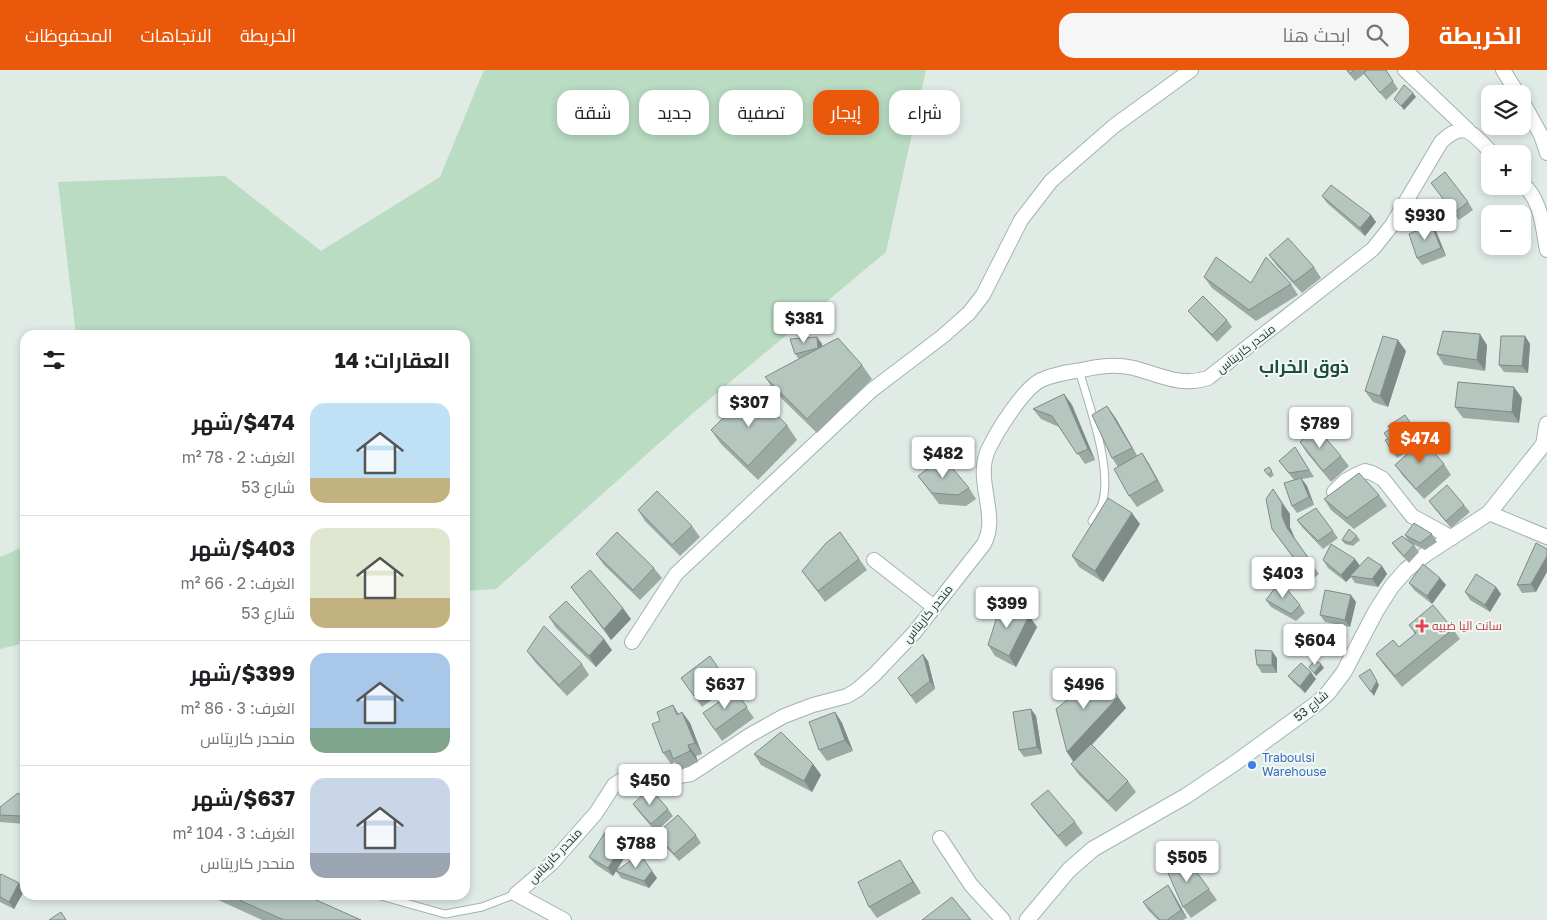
<!DOCTYPE html>
<html lang="ar">
<meta charset="utf-8">
<style>
:root{--surface:#fff;--page:#f6f6f6;--text:#202124;--muted:#757577;--line:#e0e0e0;--accent:#ea580c}
body{margin:0;font-family:"Golos Text",Cairo,sans-serif;background:var(--page);color:var(--text);direction:rtl;height:100vh;display:flex;flex-direction:column;font-size:19px;white-space:nowrap}
*{box-sizing:border-box;margin:0}
p{font-size:16px;color:var(--muted)}
.icon{flex:none;width:28px;height:28px;fill:none;stroke:currentColor;stroke-width:2;stroke-linecap:round;stroke-linejoin:round}
.map{position:relative;flex:1;overflow:hidden;direction:ltr}
.panel{position:absolute;left:20px;top:260px;width:450px;height:570px;display:flex;flex-direction:column;background:var(--surface);border-radius:15px;box-shadow:0 2px 8px #0003;direction:rtl}
.panel>*{flex:none}
.guide{position:absolute;left:485px;top:20px;width:475px;height:45px;direction:rtl;display:flex;gap:10px}
.tools{position:absolute;left:1481px;top:15px;display:grid;gap:10px}
.tools a{display:grid;place-items:center;width:50px;height:50px;border-radius:10px;background:var(--surface);box-shadow:0 2px 8px #0003;font-size:25px}
.price{position:absolute;translate:-50% -42px;padding:0 11px;border-radius:5px;background:#fff;color:#222;font-size:16px;line-height:32px;filter:drop-shadow(0 1px 2px #0008)}
.price::after{content:'';position:absolute;left:50%;top:30px;width:15px;height:11px;margin-left:-8px;background:inherit;clip-path:polygon(0 0,100% 0,50% 100%)}
.price.selected{background:var(--accent);color:#fff}
ul{padding:0;list-style:none}
li{display:flex;align-items:center;gap:15px;height:125px;padding:0 20px}
li+li{border-top:1px solid var(--line)}
li span{display:grid;place-items:center;flex:none;width:140px;height:100px;border-radius:15px;color:#555}
li>.icon{margin-inline-start:auto}
span .icon{width:60px;height:60px;fill:#fffc;stroke-width:1}
li b{font-size:21px}
h2{display:flex;justify-content:space-between;align-items:center;height:60px;padding:0 20px;font-size:21px}
.tag{padding:0 18px;border-radius:15px;background:var(--surface);box-shadow:0 2px 8px #0003;font-size:18px;line-height:45px}
.tag.selected{background:var(--accent);color:#fff}
header{display:flex;align-items:center;gap:30px;box-sizing:border-box;height:70px;padding:0 25px;background:var(--accent);color:#fff}
header strong{font-size:24px}
nav{display:flex;gap:28px;margin-inline-start:auto;font-size:18px}
.search{width:350px;height:45px;background:var(--page);display:flex;align-items:center;gap:12px;box-sizing:border-box;padding:0 18px;border-radius:15px;color:var(--muted);font-size:19px}
.map>svg:first-child{display:block}
.green{fill:#b9dcc2}
.lines{fill:none;stroke-linecap:round;stroke-linejoin:round}
.lane-casing{stroke:#a3b3ad;stroke-width:9}
.street-casing{stroke:#a3b3ad;stroke-width:16}
.secondary-casing{stroke:#9fb7ae;stroke-width:17}
.lane{stroke:#fff;stroke-width:7}
.street{stroke:#fff;stroke-width:14}
.secondary{stroke:#fff;stroke-width:15}
.wall{fill:#9caaa4}
.shaded-wall{fill:#7f8b86}
.building{fill:#b5c6bf;stroke:#7f8b86}
.health-dot{fill:#e0444e;stroke:#f1f8f4;stroke-width:2}
.shop-dot{fill:#3f7fe0;stroke:#f1f8f4;stroke-width:2}
.labels{text-anchor:middle;stroke-width:4;stroke-linejoin:round;paint-order:stroke}
.street-label{font-size:12px;fill:#213b34;stroke:#f1f8f4}
.health-label{font-size:12px;fill:#be3a42;stroke:#f1f8f4;text-anchor:start}
.shop-label{font-size:12px;fill:#366cbe;stroke:#f1f8f4;text-anchor:start}
.district-label{font-size:18px;font-weight:bold;fill:#1d4d41;stroke:#f1f8f4}
</style>
<header>
<strong>الخريطة</strong>
<div class="search"><svg class="icon" aria-label="search" viewBox="0 0 24 24"><circle cx="10" cy="10" r="6"/><path d="M15 15l6 6"/></svg>ابحث هنا</div>
<nav><a>الخريطة</a><a>الاتجاهات</a><a>المحفوظات</a></nav>
</header>
<div class="map">
<svg width="1547" height="850" viewBox="0 0 1547 850">
<rect width="100%" height="100%" fill="#e0ebe6"/>
<path class="green" d="M484 0H926L886 182 693 343 496 519 465 521V265H76L58 112 225 106 321 181 440 107Z
M25 476V573L0 579V487Z"/>
<g class="lines">
<defs>
<path id="lane" d="M1079 300C1089 336 1113 398 1102 434 1100 440 1095 445 1092 451
M377 825 445 844 482 837 516 824"/>
<path id="street" d="M1405 0 1469 61
M1503 0 1518 24
M1522 31 1541 65 1547 83
M1522 113C1542 131 1542 155 1547 180
M1334 422 1345 411 1356 405 1365 401 1372 403 1383 409 1412 446 1452 468
M1489 443 1547 467
M874 490 934 537
M632 572 676 504 872 320 943 266 969 243 983 225 1021 150 1051 111 1114 56 1191 0
M940 768 971 815 1003 850
M564 850 516 824 551 794 596 743 614 715 628 706 642 703 668 708 691 704 750 665 784 646 813 635 847 626 857 620 875 604 914 563 984 474C1000 444 973 410 989 378 998 360 1023 319 1041 310 1054 304 1068 302 1082 300 1100 296 1115 294 1134 298 1160 305 1181 317 1208 308L1373 179 1392 155 1441 72C1466 48 1473 65 1493 84"/>
<path id="secondary" d="M1544 372 1547 354
M1027 850 1069 800 1093 779 1186 726 1235 693 1316 634 1328 623 1344 602 1376 541 1392 516 1406 500 1426 484 1489 443 1547 370"/>
</defs>
<use href="#lane" class="lane-casing"/>
<use href="#street" class="street-casing"/>
<use href="#secondary" class="secondary-casing"/>
<use href="#lane" class="lane"/>
<use href="#street" class="street"/>
<use href="#secondary" class="secondary"/>
</g>
<path class="wall" d="M1346 0H1386L1398 19 1386 30 1364 4 1355 11Z
M1431 113 1468 132 1473 140 1459 150Z
M1322 126 1371 145 1376 152 1365 166 1327 133Z
M1436 161 1446 186 1422 195 1417 188Z
M1269 185 1314 197 1321 208 1302 223 1277 196Z
M1204 207 1251 213 1291 214 1298 225 1256 251 1212 218Z
M1188 241 1227 250 1232 257 1217 272 1194 248Z
M1525 266 1530 274 1528 303 1504 302 1499 295Z
M817 267 822 274V277L862 295 872 309 817 363 775 322 765 307 799 289 795 284Z
M1487 275 1485 301 1444 295 1437 284Z
M1406 281 1388 337 1373 332 1365 321Z
M1064 324 1072 335 1095 390 1085 394 1059 357 1041 349 1033 339Z
M1522 328 1519 353 1463 348 1455 337Z
M1405 345 1422 371 1444 394 1451 405 1424 429 1403 406 1395 395 1417 375 1397 388 1385 370 1388 369 1390 359Z
M1115 347 1137 386 1142 383 1149 394 1164 421 1137 437 1129 426 1118 397 1112 388Z
M787 355 797 370 758 410 721 374 711 360Z
M1300 372 1341 386 1349 396 1331 412 1307 383Z
M1295 377 1314 407 1302 409 1307 416 1314 435 1297 443 1292 436 1294 410 1279 391Z
M1269 397 1274 405 1270 408 1264 400Z
M918 406 969 418 976 429 966 436 939 434Z
M1379 425 1387 436 1354 459 1331 440 1324 429Z
M1280 430 1290 444V457L1295 469 1319 504 1310 511 1272 459Z
M1429 431 1464 435 1470 442 1451 458 1434 438Z
M638 440 692 456 700 467 680 486 645 451Z
M1297 450 1333 461 1338 468 1323 479 1302 457Z
M1140 454 1103 512 1079 497 1072 486Z
M840 462 867 500 825 532 802 501Z
M1432 464 1437 472 1425 480 1411 473 1414 475 1419 482 1409 493 1397 480 1392 473 1409 472 1405 465Z
M1357 466 1360 470 1353 476 1345 474 1342 470Z
M1536 473V522L1522 523 1517 515Z
M596 484 654 498 662 508 640 530 604 495Z
M1355 489 1360 496H1382L1387 504 1378 517 1355 513 1351 507 1346 512 1328 498 1323 490Z
M1440 508 1446 515 1432 534 1414 520 1409 513Z
M571 517 631 549 611 570Z
M1496 517 1501 524 1490 542 1470 530 1465 522Z
M1266 530 1300 535 1305 543 1296 551 1271 537Z
M1356 532 1350 557 1325 552 1320 545Z
M1029 546 1037 557 1016 597 995 586 988 575Z
M549 547 612 580 596 597 556 558Z
M1409 555 1453 559 1460 569 1402 617 1384 595 1376 584 1399 577 1415 564Z
M527 581 582 594 589 605 567 626 535 592Z
M710 586 731 616 702 637 681 608Z
M1277 588V603H1262L1257 595Z
M928 591 935 619 916 634 898 608Z
M1288 606 1316 609 1305 623 1294 613Z
M735 621 754 648 722 671 703 643Z
M1118 627 1126 638 1092 675 1128 711 1136 722 1116 742 1079 705 1071 694 1074 692 1067 682Z
M673 635 679 644 682 642 690 653 702 684 696 686 698 692 681 700 675 692 671 694 663 683 660 651Z
M1031 639 1036 646 1042 684 1024 687 1019 680Z
M835 642 842 653 853 681 827 691 819 680Z
M754 684 813 694 821 705 812 722 761 695Z
M25 728V754L0 752V737Z
M633 734 668 739 673 746 656 762 638 741Z
M1031 734 1075 752 1083 763 1066 777 1039 745Z
M656 764 696 765 701 773 679 791 661 772Z
M631 777 613 806 595 794 589 787Z
M1187 789 1217 830 1191 848 1183 837Z
M616 801 657 808 649 818 621 808Z
M907 801 921 823 877 848 869 837Z
M0 805 19 813 24 821 14 839 0 832Z
M1168 815 1173 823 1187 848 1183 850H1158L1148 840 1143 832Z
M213 825H305L361 850H262L216 829Z"/>
<path class="shaded-wall" d="M1413 23 1416 27 1404 40 1401 36Z
M1371 145 1376 152 1365 166 1360 158Z
M1431 154 1436 161 1446 186 1441 178Z
M1480 264 1487 275 1485 301 1477 290Z
M1525 266 1530 274 1528 303 1522 296Z
M817 267 822 274 824 285 818 278Z
M1398 270 1406 281 1388 337 1380 326Z
M1514 317 1522 328 1519 353 1512 342Z
M1064 324 1072 335 1095 390 1088 379Z
M1107 336 1115 347 1139 389 1132 378Z
M1142 383 1149 394 1164 421 1157 410Z
M1301 408 1307 416 1314 435 1309 427Z
M1273 419 1290 444V457L1295 469 1287 458Z
M1132 443 1140 454 1103 512 1095 501Z
M1547 486V502L1536 522 1531 514Z
M1355 489 1360 496 1350 506 1351 507 1346 512 1341 505Z
M1382 496 1387 504 1378 517 1372 509Z
M1440 508 1446 515 1432 534 1427 526Z
M1496 517 1501 524 1490 542 1485 535Z
M1351 525 1356 532 1350 557 1345 550Z
M623 538 631 549 611 570 604 559Z
M1029 546 1037 557 1016 597 1009 586Z
M604 569 612 580 596 597 589 586Z
M1272 581 1277 588V603L1272 595Z
M923 584 928 591 935 619 930 611Z
M1321 594 1324 598 1316 606 1314 603Z
M1370 599 1379 615 1374 626 1371 622Z
M1311 602 1316 609 1305 623 1300 616Z
M1118 627 1126 638 1074 693 1067 682Z
M1031 639 1036 646 1042 684 1037 677Z
M682 642 690 653 702 684 695 673Z
M835 642 842 653 853 681 845 670Z
M688 675 696 686 698 692 690 681Z
M813 694 821 705 812 722 804 711Z
M25 741V752L21 746Z
M626 769 631 777 613 806 608 798Z
M900 790 921 823 913 812Z
M652 801 657 808 649 818 644 811Z
M19 813 24 821 14 839 9 832Z
M1168 815 1173 823 1187 848 1181 840Z"/>
<path class="building" d="M1347 0H1354L1350 4Z
M1367 0H1386L1393 11 1380 23 1364 3Z
M1404 15 1413 23 1401 36 1394 29Z
M1445 102 1468 132 1454 143 1431 113Z
M1331 115 1371 145 1360 158 1322 126Z
M1431 154 1441 178 1417 188 1409 164Z
M1288 168 1314 197 1294 212 1269 185Z
M1216 187 1251 213 1266 187 1291 214 1249 240 1204 207Z
M1203 226 1227 250 1212 265 1188 241Z
M1443 261 1480 264 1477 290 1437 284Z
M1383 266 1398 270 1380 326 1365 321Z
M1501 266H1525L1522 296 1499 295Z
M817 267 818 278 795 284 790 269Z
M838 268 862 295 807 349 765 307Z
M1458 312 1514 317 1512 342 1455 337Z
M751 320 787 355 748 396 711 360Z
M1064 324 1088 379 1077 384 1052 346 1033 339Z
M1107 336 1132 378 1112 388 1092 345Z
M1405 345 1418 364 1392 381 1385 370 1388 369 1384 363 1390 359 1388 356Z
M1316 357 1341 386 1323 401 1300 372Z
M1423 370 1444 394 1416 419 1395 395Z
M1295 377 1309 400 1289 403 1279 391Z
M1142 383 1157 410 1129 426 1114 399Z
M943 387 969 418 958 425 932 423 918 406Z
M1269 397 1272 401 1268 405 1264 400Z
M1359 403 1379 425 1347 448 1324 429Z
M1301 408 1309 427 1292 436 1284 413Z
M1447 415 1464 435 1446 451 1429 431Z
M1273 419 1282 433V446L1287 458 1312 493 1303 500 1272 459 1266 429Z
M657 421 692 456 672 475 638 440Z
M1108 428 1132 443 1095 501 1072 486Z
M1316 438 1333 461 1318 471 1297 450Z
M1414 453 1432 464 1420 473 1405 465Z
M1349 459 1357 466 1350 473 1342 470Z
M617 462 654 498 633 520 596 484Z
M840 462 859 489 818 521 802 501 826 473Z
M1402 466 1414 475 1404 486 1392 473Z
M1536 473 1547 479V486L1531 514 1517 515Z
M1331 474 1355 489 1341 505 1323 490Z
M1368 487 1382 496 1372 509 1350 506Z
M1423 494 1440 508 1427 526 1409 513Z
M590 500 623 538 604 559 571 517Z
M1476 504 1496 517 1485 535 1465 522Z
M1280 511 1300 535 1291 544 1266 530Z
M1325 520 1351 525 1345 550 1320 545Z
M566 531 604 569 589 586 549 547Z
M1001 534 1029 546 1009 586 988 575Z
M1433 535 1453 559 1395 606 1376 584 1393 570 1399 577 1416 563 1409 555Z
M544 556 582 594 559 615 527 581Z
M1255 580 1272 581V595H1257Z
M923 584 930 611 911 626 898 608Z
M710 586 723 605 694 626 681 608Z
M1315 590 1321 594 1314 603 1309 597Z
M1301 593 1311 602 1300 616 1288 606Z
M1370 599 1377 611 1371 622 1359 606Z
M1100 604 1118 627 1067 682 1056 639Z
M735 621 747 637 715 660 703 643Z
M673 635 677 645 682 642 695 673 688 675 690 681 673 689 670 680 663 683 652 654 660 651 657 642Z
M1031 639 1037 677 1019 680 1013 642Z
M835 642 845 670 819 680 809 652Z
M781 662 813 694 804 711 754 684Z
M1091 674 1128 711 1108 731 1071 694Z
M650 718 668 739 651 754 633 734Z
M1048 720 1075 752 1058 766 1031 734Z
M18 723 25 728V741L21 746 0 745V737Z
M678 745 696 765 674 784 656 764Z
M608 758 626 769 608 798 589 787Z
M640 784 652 801 644 811 616 801Z
M1187 789 1209 819 1183 837 1168 803Z
M900 790 913 812 869 837 858 812Z
M1 804 19 813 9 832 0 827V805Z
M1168 815 1181 840 1167 850H1160L1143 832Z
M228 825H305L361 850H284Z
M952 827 971 850H922Z
M61 842 66 850H49Z"/>
<path class="health-dot" d="M1419.5 548.5h5v5h5v5h-5v5h-5v-5h-5v-5h5z"/>
<circle class="shop-dot" cx="1252" cy="695" r="5"/>
<g class="labels">
<g class="street-label">
<text transform="translate(1246 279) rotate(-38)" y="4">منحدر كاريتاس</text>
<text transform="translate(928 544) rotate(-51)" y="4">منحدر كاريتاس</text>
<text transform="translate(1311 636) rotate(-40)" y="4">شارع 53</text>
<text transform="translate(555 786) rotate(-46)" y="4">منحدر كاريتاس</text>
</g>
<g class="health-label">
<text x="1432" y="560">سانت اليا ضبيه</text>
</g>
<g class="shop-label">
<text x="1262" y="692">Traboulsi<tspan x="1262" dy="14">Warehouse</tspan></text>
</g>
<g class="district-label">
<text x="1304" y="303">ذوق الخراب</text>
</g>
</g>
</svg>
<div class="tools">
<a><svg class="icon" aria-label="layers" viewBox="0 0 24 24"><path d="M12 4l9 5-9 5-9-5zM3 14l9 5 9-5"/></svg></a>
<a>+</a>
<a>−</a>
</div>
<b class="price" style="left:1425px;top:171px">$930</b>
<b class="price" style="left:804px;top:274px">$381</b>
<b class="price" style="left:749px;top:358px">$307</b>
<b class="price" style="left:1320px;top:379px">$789</b>
<b class="price selected" style="left:1420px;top:394px">$474</b>
<b class="price" style="left:943px;top:409px">$482</b>
<b class="price" style="left:1283px;top:529px">$403</b>
<b class="price" style="left:1007px;top:559px">$399</b>
<b class="price" style="left:1315px;top:596px">$604</b>
<b class="price" style="left:725px;top:640px">$637</b>
<b class="price" style="left:1084px;top:640px">$496</b>
<b class="price" style="left:650px;top:736px">$450</b>
<b class="price" style="left:636px;top:799px">$788</b>
<b class="price" style="left:1187px;top:813px">$505</b>
<div class="guide">
<a class="tag">شراء</a>
<a class="tag selected">إيجار</a>
<a class="tag">تصفية</a>
<a class="tag">جديد</a>
<a class="tag">شقة</a>
</div>
<section class="panel">
<h2>العقارات: 14<svg class="icon" aria-label="filters" viewBox="0 0 24 24"><path d="M4 7h16M4 17h16"/><circle cx="9" cy="7" r="2"/><circle cx="15" cy="17" r="2"/></svg></h2>
<ul>
<li><span style="background:linear-gradient(#bfe0f5 75%,#c2b280 0)"><svg class="icon" aria-label="home" viewBox="0 0 24 24"><path d="M3 11l9-7 9 7M6 9v11h12V9"/></svg></span><div><b>$474/شهر</b><p>الغرف: 2 · 78 m²</p><p>شارع 53</p></div></li>
<li><span style="background:linear-gradient(#dfe7d0 70%,#c2b280 0)"><svg class="icon" aria-label="home" viewBox="0 0 24 24"><path d="M3 11l9-7 9 7M6 9v11h12V9"/></svg></span><div><b>$403/شهر</b><p>الغرف: 2 · 66 m²</p><p>شارع 53</p></div></li>
<li><span style="background:linear-gradient(#a9c7e8 75%,#7fa58c 0)"><svg class="icon" aria-label="home" viewBox="0 0 24 24"><path d="M3 11l9-7 9 7M6 9v11h12V9"/></svg></span><div><b>$399/شهر</b><p>الغرف: 3 · 86 m²</p><p>منحدر كاريتاس</p></div></li>
<li><span style="background:linear-gradient(#c9d6e8 75%,#9aa5b1 0)"><svg class="icon" aria-label="home" viewBox="0 0 24 24"><path d="M3 11l9-7 9 7M6 9v11h12V9"/></svg></span><div><b>$637/شهر</b><p>الغرف: 3 · 104 m²</p><p>منحدر كاريتاس</p></div></li>
</ul>
</section>
</div>
